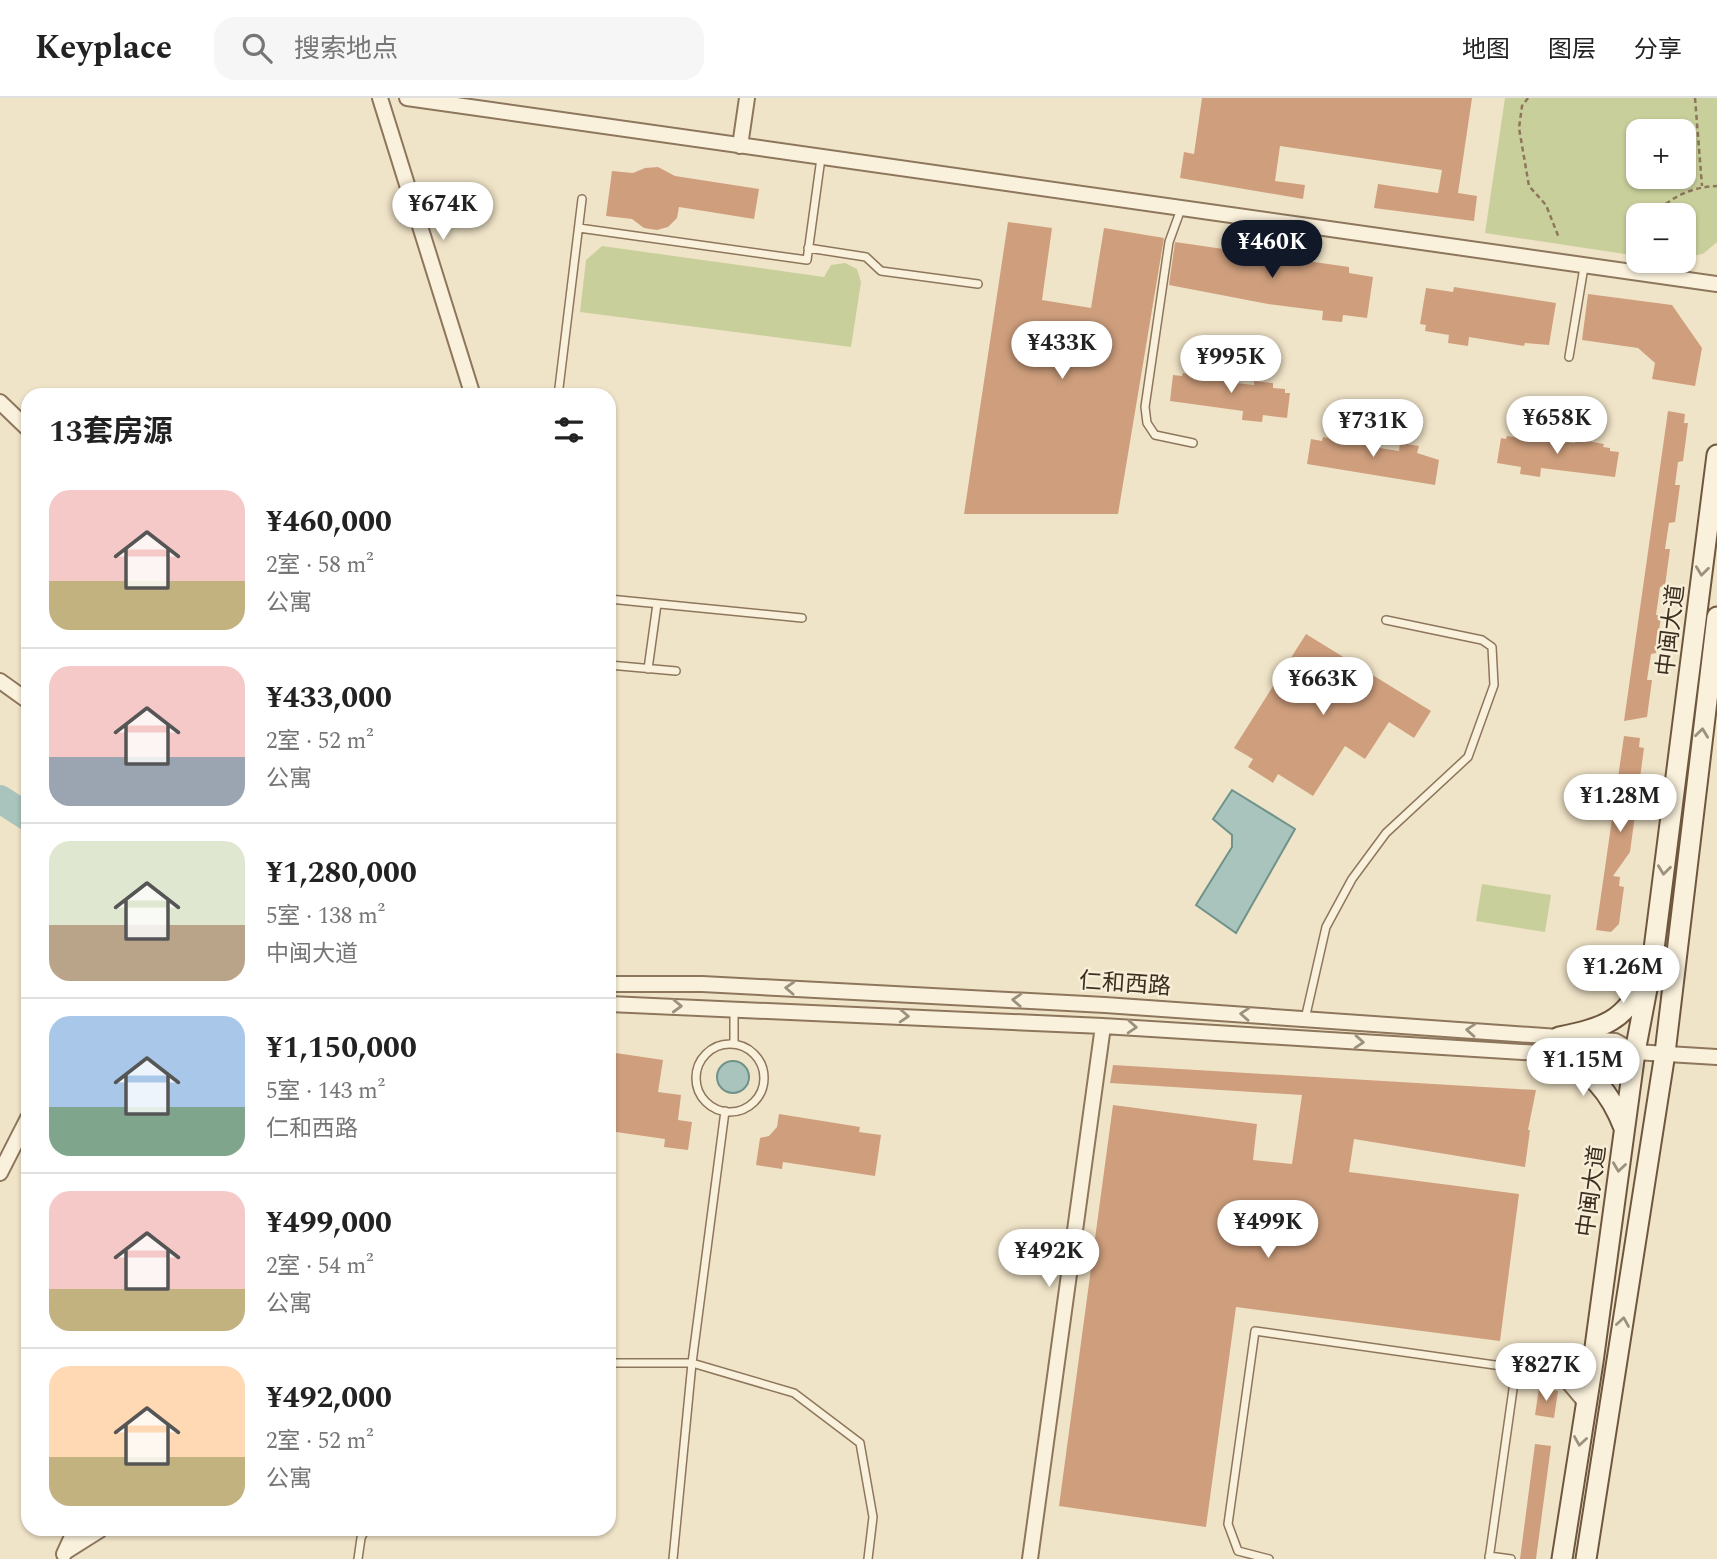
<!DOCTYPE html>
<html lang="zh">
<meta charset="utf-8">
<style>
:root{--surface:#fff;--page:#f6f6f6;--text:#222;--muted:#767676;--line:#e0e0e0;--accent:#111827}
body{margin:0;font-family:Spectral,"Noto Sans SC",serif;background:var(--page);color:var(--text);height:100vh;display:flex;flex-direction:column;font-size:26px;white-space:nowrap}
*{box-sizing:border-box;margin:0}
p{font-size:23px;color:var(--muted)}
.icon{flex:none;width:38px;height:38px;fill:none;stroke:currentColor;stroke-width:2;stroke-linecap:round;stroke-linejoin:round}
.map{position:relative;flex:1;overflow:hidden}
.drawer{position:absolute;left:21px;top:290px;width:595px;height:1148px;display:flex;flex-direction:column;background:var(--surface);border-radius:21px;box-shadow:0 2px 5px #0004}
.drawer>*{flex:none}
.buttons{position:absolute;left:1626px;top:21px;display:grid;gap:14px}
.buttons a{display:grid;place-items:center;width:70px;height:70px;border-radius:14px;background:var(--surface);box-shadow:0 2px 5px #0004;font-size:35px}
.price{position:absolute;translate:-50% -60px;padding:0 16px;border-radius:24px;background:#fff;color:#222;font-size:23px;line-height:46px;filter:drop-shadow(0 2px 4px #0008)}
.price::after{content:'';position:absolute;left:50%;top:42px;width:21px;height:16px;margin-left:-10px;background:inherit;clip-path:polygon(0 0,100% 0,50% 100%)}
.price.active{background:var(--accent);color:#fff}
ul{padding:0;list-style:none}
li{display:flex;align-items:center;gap:21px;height:175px;padding:0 28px}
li+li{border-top:2px solid var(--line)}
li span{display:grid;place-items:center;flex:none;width:196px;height:140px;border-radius:21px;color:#555}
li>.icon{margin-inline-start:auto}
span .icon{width:84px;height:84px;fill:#fffc;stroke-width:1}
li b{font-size:30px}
h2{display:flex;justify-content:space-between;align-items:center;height:84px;padding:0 28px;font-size:30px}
header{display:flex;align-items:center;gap:42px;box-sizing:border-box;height:98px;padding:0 35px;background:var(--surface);border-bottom:2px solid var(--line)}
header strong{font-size:33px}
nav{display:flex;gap:38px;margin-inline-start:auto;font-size:24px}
.search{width:490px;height:63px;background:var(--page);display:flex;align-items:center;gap:18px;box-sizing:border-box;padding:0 24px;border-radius:21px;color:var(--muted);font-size:26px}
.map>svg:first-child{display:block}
.green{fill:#c9cf9b;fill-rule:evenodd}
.water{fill:#a9c4bc;stroke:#6f938a;stroke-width:2}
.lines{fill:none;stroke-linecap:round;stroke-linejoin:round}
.river{stroke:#a9c4bc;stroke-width:28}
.building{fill:#cf9f7d}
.service-casing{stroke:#8d765c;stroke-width:10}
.minor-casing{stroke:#8d765c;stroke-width:18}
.secondary-casing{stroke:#6f573f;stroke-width:23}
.path{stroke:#8d765c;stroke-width:2.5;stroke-dasharray:5 3.5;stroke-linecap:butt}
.service{stroke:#faf1dc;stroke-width:7}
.minor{stroke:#faf1dc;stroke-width:14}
.secondary{stroke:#faf1dc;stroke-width:19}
.oneway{stroke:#9c907e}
.labels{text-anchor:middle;stroke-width:5;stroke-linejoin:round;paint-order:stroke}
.street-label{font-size:23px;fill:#3d2e20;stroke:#f7eed8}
</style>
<header>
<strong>Keyplace</strong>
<div class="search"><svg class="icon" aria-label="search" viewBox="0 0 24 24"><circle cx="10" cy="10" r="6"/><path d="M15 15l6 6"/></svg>搜索地点</div>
<nav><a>地图</a><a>图层</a><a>分享</a></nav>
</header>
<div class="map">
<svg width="1717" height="1461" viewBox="0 0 1717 1461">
<rect width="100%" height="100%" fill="#f0e4c8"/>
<path class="green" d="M1505 0H1717V144L1703 156 1684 159V117H1638V158L1485 135ZM1684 33V79H1638V33Z
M602 148 824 179 831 167 845 165 857 171 861 184 851 249 580 214 586 162Z
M1482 786 1551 797 1545 834 1476 823Z"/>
<path class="water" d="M1232 692 1295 731 1236 835 1196 807 1232 749V737L1213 721Z
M717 979a16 16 0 1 1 32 0a16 16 0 1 1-32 0Z"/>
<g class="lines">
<path class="river" d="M0 701 28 719"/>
</g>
<path class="building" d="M1202 0H1472L1458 95 1477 98 1474 123 1374 110 1378 86 1438 95 1442 72 1280 48 1275 83 1305 87 1303 101 1180 80 1184 54 1194 56Z
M658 69 675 78 759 91 754 121 679 109 677 120 668 129 657 132 644 130 632 121 606 118 612 73 633 75 645 70Z
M1008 124 1052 130 1042 202 1091 210 1104 130 1164 140 1118 416H964Z
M1175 144 1349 169V175L1373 179 1367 220 1343 217 1342 224 1322 222 1323 213 1268 206 1169 187Z
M1454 189 1556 205 1549 247 1525 245 1524 248 1469 239 1468 248 1448 245 1449 237 1425 233 1426 227 1420 226 1426 190 1453 194Z
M1588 196 1672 207 1702 250 1695 288 1652 281 1655 265 1638 250 1582 242Z
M1189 273 1218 276 1217 280 1227 281V284L1254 287V283L1273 285V290L1285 291V295H1290L1287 320 1263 317 1262 324 1242 322 1243 313 1170 303 1173 277 1182 278 1183 275 1189 276Z
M1668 313 1685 316 1684 325H1688L1683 363 1678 364 1675 387H1680L1675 424 1669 425 1665 451H1670L1665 488 1660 489 1656 517 1661 518 1656 555 1651 556 1647 582H1652L1647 619 1624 623Z
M1335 334 1353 337 1352 344 1373 349 1399 353 1400 345 1419 348 1417 355 1439 362 1435 387 1307 366 1311 341 1322 343 1323 339 1333 341Z
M1520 335 1539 338 1538 342 1565 346V344L1575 345 1576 341 1604 346 1603 349 1610 350V353L1619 354 1615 379 1541 370 1540 379 1520 376 1521 369 1497 365 1501 340 1506 341 1507 338 1519 340Z
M1306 536 1431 613 1414 640 1389 624 1365 661 1345 648 1313 698 1278 676 1273 685 1248 669 1253 661 1234 650Z
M1624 638 1640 640 1639 649 1644 650 1639 687 1634 688 1630 716 1635 717 1630 754 1613 778 1620 779 1619 788 1624 789 1619 826 1611 834 1596 832Z
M609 954 663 962 658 994 681 997 678 1022 692 1024 688 1052 664 1049 665 1041 609 1033Z
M1113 967 1536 992 1528 1032H1530L1525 1069 1354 1041 1349 1074 1519 1096 1500 1243 1236 1209 1206 1429 1059 1408 1113 1007 1257 1026 1253 1062 1292 1066 1302 997 1110 985Z
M779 1016 860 1029 859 1034 881 1037 875 1078 783 1064 782 1071 756 1067 760 1040 769 1038 777 1029Z
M1539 1290 1558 1293 1554 1320 1535 1317Z
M1535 1346 1551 1348 1536 1461H1520Z"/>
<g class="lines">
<defs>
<path id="service" d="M1181 111 1169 144 1145 309 1147 325 1155 337 1193 345
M579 130 807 162 821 60
M808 150 866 159 881 173 978 186
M1569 259 1584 169
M558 298 582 101
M609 501 802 520
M609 567 676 573
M648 571 657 506
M734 912V946
M1305 921 1326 829 1352 781 1386 735 1468 659 1494 587 1492 549 1482 542 1386 522
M696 980a34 34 0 1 1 68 0a34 34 0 1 1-68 0Z
M609 1265H692L794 1295 860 1345 873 1419 868 1461
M1489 1458 1511 1461
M358 1461 361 1440 365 1432
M673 1461 692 1265 725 1013
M1269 1461 1238 1453 1228 1426 1255 1233 1516 1270 1559 1273
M1489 1461 1516 1270"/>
<path id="minor" d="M380 0 473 298
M407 0 1717 186
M740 48 747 0
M0 304 28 331
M0 583 28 603
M609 886H702L1105 907 1615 943 1635 954
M609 906 1103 928 1556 956 1611 962 1635 954 1717 959
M0 1075 28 1020
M1586 1305 1559 1273 1593 1264
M65 1454 100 1432
M64 1456 75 1432
M1030 1461 1103 928"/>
<path id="secondary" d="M1559 939C1602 930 1626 924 1645 880
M1556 956C1591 973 1610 993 1624 1030
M1562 1461 1593 1264 1635 954 1653 859 1717 357
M1586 1461 1665 955 1717 519"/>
</defs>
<use href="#service" class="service-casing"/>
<use href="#minor" class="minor-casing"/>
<use href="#secondary" class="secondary-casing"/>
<path class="path" d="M1528 0 1522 8 1519 30 1529 88 1546 107 1559 140
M1695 0 1702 88
M1653 117C1671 99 1691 89 1717 88
M1633 150 1638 141"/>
<use href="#service" class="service"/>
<use href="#minor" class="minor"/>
<use href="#secondary" class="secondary"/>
</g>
<defs><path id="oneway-chevron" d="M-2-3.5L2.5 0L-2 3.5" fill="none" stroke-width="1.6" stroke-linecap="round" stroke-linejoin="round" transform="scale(1.75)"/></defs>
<g class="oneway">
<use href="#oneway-chevron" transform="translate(1702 473) rotate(97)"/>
<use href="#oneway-chevron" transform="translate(1702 635) rotate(-83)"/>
<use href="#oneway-chevron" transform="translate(1664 772) rotate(97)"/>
<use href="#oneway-chevron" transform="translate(790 890) rotate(-177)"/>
<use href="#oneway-chevron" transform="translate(1017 902) rotate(-177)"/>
<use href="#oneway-chevron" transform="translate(677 908) rotate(2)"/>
<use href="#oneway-chevron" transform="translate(1245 916) rotate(-176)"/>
<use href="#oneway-chevron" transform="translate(904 918) rotate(3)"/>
<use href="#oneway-chevron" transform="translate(1132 929) rotate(4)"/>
<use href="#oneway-chevron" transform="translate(1471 932) rotate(-176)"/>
<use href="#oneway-chevron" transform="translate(1359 944) rotate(4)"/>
<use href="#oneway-chevron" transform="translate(1619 1069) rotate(98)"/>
<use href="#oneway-chevron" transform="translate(1623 1224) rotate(-81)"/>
<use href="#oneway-chevron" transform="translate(1580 1343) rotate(99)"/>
</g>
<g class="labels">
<g class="street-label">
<text transform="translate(1670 532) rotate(-83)" y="8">中闽大道</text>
<text transform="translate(1125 885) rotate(4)" y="8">仁和西路</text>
<text transform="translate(1591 1093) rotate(-82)" y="8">中闽大道</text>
</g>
</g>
</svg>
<div class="buttons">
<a>+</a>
<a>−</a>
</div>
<b class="price" style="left:443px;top:144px">¥674K</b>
<b class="price active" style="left:1272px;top:182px">¥460K</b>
<b class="price" style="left:1062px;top:283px">¥433K</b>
<b class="price" style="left:1231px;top:297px">¥995K</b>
<b class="price" style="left:1557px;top:358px">¥658K</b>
<b class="price" style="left:1373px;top:361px">¥731K</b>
<b class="price" style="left:1323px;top:619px">¥663K</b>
<b class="price" style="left:1620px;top:736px">¥1.28M</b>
<b class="price" style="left:1623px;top:907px">¥1.26M</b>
<b class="price" style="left:1583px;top:1000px">¥1.15M</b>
<b class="price" style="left:1268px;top:1162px">¥499K</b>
<b class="price" style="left:1049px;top:1191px">¥492K</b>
<b class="price" style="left:1546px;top:1305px">¥827K</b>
<section class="drawer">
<h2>13套房源<svg class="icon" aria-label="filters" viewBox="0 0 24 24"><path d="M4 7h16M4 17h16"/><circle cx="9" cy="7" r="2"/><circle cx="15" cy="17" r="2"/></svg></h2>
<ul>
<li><span style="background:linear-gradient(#f6c9c9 65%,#c2b280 0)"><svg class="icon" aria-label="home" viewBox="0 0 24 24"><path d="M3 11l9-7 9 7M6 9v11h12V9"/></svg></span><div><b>¥460,000</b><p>2室 · 58 m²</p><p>公寓</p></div></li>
<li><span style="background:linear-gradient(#f6c9c9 65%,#9aa5b1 0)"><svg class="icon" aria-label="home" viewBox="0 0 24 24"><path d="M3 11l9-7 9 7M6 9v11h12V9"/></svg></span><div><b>¥433,000</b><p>2室 · 52 m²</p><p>公寓</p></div></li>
<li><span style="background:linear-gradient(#dfe7d0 60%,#b9a48a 0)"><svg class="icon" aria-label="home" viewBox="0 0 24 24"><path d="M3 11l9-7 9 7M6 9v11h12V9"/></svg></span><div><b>¥1,280,000</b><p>5室 · 138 m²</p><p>中闽大道</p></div></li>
<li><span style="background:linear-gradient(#a9c7e8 65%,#7fa58c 0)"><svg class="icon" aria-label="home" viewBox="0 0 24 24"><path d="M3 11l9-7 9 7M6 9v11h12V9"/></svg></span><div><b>¥1,150,000</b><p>5室 · 143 m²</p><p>仁和西路</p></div></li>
<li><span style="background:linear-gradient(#f6c9c9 70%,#c2b280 0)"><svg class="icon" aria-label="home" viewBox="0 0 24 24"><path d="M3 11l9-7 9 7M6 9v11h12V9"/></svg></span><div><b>¥499,000</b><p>2室 · 54 m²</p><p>公寓</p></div></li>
<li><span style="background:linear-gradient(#ffd9b3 65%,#c2b280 0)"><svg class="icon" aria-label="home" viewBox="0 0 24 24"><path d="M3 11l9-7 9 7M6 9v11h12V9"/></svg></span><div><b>¥492,000</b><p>2室 · 52 m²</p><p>公寓</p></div></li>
</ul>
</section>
</div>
